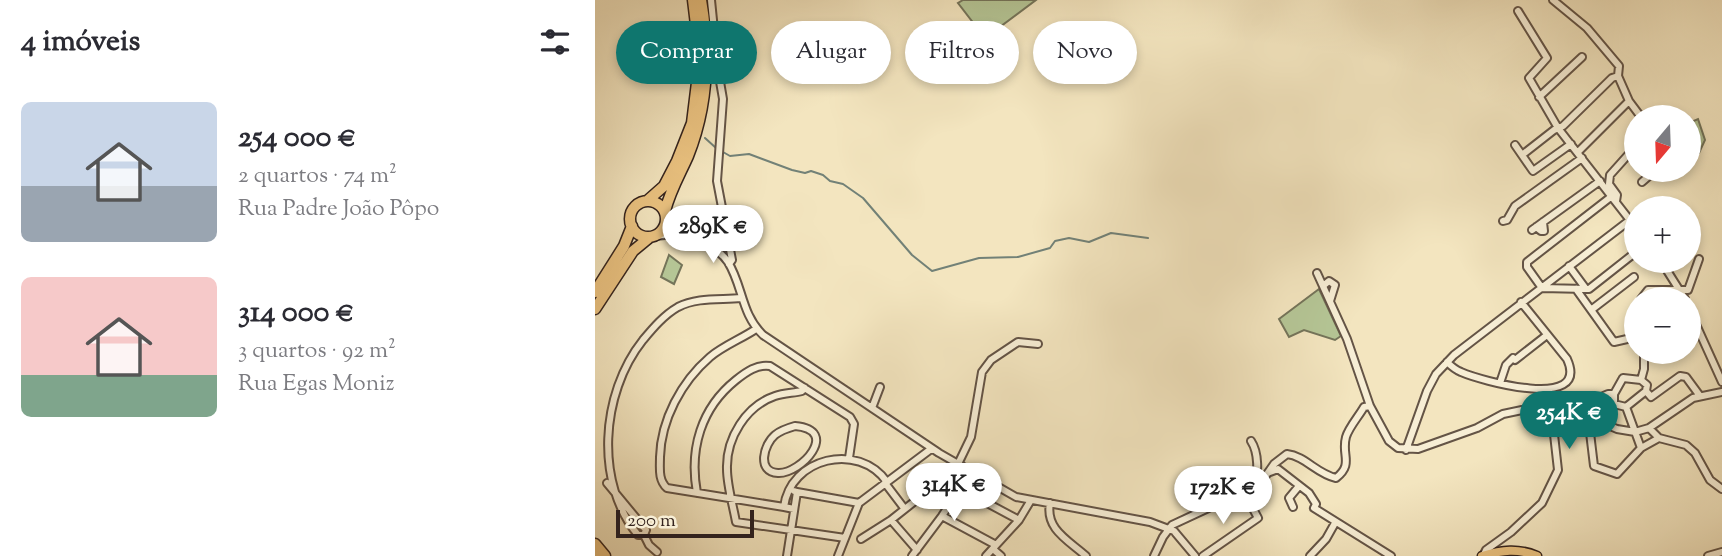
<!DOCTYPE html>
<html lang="pt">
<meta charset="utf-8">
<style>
:root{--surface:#fff;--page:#f2f2f3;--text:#2b2b33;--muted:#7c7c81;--accent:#0f766e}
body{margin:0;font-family:"Sorts Mill Goudy",serif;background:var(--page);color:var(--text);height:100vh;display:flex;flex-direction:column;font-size:26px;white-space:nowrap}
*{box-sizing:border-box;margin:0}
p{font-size:23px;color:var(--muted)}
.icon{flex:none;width:38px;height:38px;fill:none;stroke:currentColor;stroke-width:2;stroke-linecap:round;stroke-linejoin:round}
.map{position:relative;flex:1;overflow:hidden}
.panel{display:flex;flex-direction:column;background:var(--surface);width:595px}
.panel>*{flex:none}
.banner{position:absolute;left:21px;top:21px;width:665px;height:63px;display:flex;gap:14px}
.needle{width:46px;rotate:199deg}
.controls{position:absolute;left:1029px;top:105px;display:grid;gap:14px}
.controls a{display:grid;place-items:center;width:77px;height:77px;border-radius:50%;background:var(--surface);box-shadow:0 4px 10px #0003;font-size:35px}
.scale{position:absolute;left:21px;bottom:18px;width:138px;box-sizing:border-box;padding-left:7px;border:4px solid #34231d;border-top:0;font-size:19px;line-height:24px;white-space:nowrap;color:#34231d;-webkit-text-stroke:5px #f7eed5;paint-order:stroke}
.price{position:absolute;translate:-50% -60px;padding:0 16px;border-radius:24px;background:#fff;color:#222;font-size:23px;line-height:46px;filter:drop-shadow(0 2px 4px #0008)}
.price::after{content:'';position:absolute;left:50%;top:42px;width:21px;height:16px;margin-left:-10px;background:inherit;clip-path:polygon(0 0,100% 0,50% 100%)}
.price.selected{background:var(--accent);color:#fff}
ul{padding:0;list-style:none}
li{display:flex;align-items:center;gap:21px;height:175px;padding:0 21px}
li span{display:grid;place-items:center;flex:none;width:196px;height:140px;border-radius:10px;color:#555}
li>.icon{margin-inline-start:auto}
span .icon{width:84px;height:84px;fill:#fffc;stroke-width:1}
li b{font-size:30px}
h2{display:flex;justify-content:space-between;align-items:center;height:84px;padding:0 21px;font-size:30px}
.pill{padding:0 24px;border-radius:32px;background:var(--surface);box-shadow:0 4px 10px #0003;font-size:24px;line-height:63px}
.pill.selected{background:var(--accent);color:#fff}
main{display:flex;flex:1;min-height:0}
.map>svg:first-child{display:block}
.green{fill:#b5c696;stroke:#74745a;stroke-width:2}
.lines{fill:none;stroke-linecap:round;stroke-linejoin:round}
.stream{stroke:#728177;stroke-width:2}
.minor-casing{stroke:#645446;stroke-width:10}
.major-casing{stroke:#34231d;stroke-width:11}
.highway-casing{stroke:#34231d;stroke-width:13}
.minor{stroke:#f7eed5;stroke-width:6}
.major{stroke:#eac280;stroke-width:8}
.highway{stroke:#eac280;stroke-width:10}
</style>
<main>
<section class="panel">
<h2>4 imóveis<svg class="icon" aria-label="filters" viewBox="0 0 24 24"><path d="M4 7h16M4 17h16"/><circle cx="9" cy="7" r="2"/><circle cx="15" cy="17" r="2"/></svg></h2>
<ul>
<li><span style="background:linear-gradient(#c9d6e8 60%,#9aa5b1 0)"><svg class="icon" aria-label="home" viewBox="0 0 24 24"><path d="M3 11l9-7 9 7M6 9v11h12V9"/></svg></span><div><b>254 000 €</b><p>2 quartos · 74 m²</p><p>Rua Padre João Pôpo</p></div></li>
<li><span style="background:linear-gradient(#f6c9c9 70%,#7fa58c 0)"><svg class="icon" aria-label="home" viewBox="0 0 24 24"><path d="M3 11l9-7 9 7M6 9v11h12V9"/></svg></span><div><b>314 000 €</b><p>3 quartos · 92 m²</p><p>Rua Egas Moniz</p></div></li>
</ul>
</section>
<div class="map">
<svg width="1127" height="556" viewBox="0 0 1127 556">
<rect width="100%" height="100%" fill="#f3e5bf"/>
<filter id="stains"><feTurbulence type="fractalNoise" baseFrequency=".00286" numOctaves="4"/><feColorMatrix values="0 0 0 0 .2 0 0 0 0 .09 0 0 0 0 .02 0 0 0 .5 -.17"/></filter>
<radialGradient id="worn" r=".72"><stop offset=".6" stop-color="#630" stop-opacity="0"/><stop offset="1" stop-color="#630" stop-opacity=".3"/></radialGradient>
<path class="green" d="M368 0H441L390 38 363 3Z
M1103 119 1110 140 1104 153H1094V123Z
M74 255 87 265 79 284 66 277Z
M724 289 746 336 740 340 709 330 694 337 684 319Z"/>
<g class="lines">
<path class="stream" d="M110 138 121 148 135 156 154 154 197 170 210 173 216 171 228 175 235 181 248 184 268 198 317 255 337 271 384 258 423 257 455 248 460 241 474 238 494 242 516 233 553 238"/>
<defs>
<path id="minor" d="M116 0 123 70 128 99 122 181 137 260 134 264
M958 0 992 28 1024 66 1023 76 1034 101
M923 11 952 58 934 78 963 128 1041 228
M944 97 987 57
M920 145 938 171 976 144
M983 152 1034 101 1046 117
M927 155 959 130 968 126 1017 78 1023 76
M1047 182 1055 175V170
M1021 201 1022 195 1014 184 1015 175 1041 146
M71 217C78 223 84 230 92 235 106 243 123 247 133 262 148 286 146 314 168 335L344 453 421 497 555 522 579 531 600 556
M908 221 912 220 920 206 987 158
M941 227 946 231H949L948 222
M937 230 1005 181
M60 236 89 233
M1066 261 1090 299
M974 266 991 289H994L1041 252
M722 273 752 339 775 406 794 441 803 448 823 449 882 428 908 414 927 410 975 409 1022 429 1040 432 1054 428 1098 398 1127 392
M728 286 734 281 740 285 735 301
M981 289 1019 342 1041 337
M991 289 947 288 932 267V262L1017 196
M1046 299 1053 290H1093L1104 259
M1041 308 1038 314 1041 330
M1094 309 1127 382
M996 310 1039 277
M161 329C146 339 128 346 115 357 86 382 66 420 65 457 65 468 63 480 72 488L189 507
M1049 352V369L1046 380 1052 385 1051 391 1056 397 1085 376 1091 377 1105 396
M852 362C856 366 861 370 866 372 884 380 996 412 972 359L926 302
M905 383 911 365 918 358 920 360 952 335
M210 388 207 391C199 393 189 393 180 396 151 406 131 438 132 469 132 486 138 505 141 522L250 538
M1019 404V394L1028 378 1046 380
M1009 407 1019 404 1031 407 1051 391
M277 408 285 387
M993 416 999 466 1022 474 1046 448 1031 407
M998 418 1009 407 1006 397 1013 394H1019
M200 426C246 430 206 474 183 473 161 472 169 444 180 435 186 430 193 428 200 426Z
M1054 428 1064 438 1091 445 1100 453 1115 480 1127 489
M656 441C664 453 663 473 660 486
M1046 448 1064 438
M811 450 832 391 841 374 859 355 1035 220
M363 464 376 437 387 372 396 360 423 342 443 344
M675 472 683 469 714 493 721 504 719 508 796 556
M12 483 51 530 49 535H43C0 484 5 394 48 340 58 328 69 315 83 307 102 297 125 300 146 298
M290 483 309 508
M364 488 424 520
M202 492 264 503 243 556
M102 493C94 449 106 408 141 380 151 372 162 364 175 366L255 417 259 424 254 458
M264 503 336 449
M455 503C450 529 473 540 491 556
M698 507 694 498 704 486
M199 509 189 507C195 458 263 441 292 482
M347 516 401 545
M296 520 322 550
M49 535 54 545 62 552
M266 539 296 520 344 482
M398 549 406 556
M192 556 202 492 199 491
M317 556 347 516 376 471
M391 556 424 520 436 500
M559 556 568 537 577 525 665 484 679 464 692 454C710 456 722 474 741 478 759 464 746 455 751 437 754 427 764 416 769 407L775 406
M608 556 663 518 649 492
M715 556 731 539 740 523
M888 556 891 550 916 532 947 503 963 470 954 390
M1113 556 1127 552"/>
<path id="major" d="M887 556C907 550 923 548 942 556"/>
<path id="highway" d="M35 219a18 18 0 1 1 36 0a18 18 0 1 1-36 0Z
M52 201 69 186 82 161 97 123 105 58 98 0
M70 211C75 191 85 174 93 156 113 106 115 52 106 0
M0 292 29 246 37 226
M0 309 38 251 55 237
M0 544 10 556
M0 555 1 556"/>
</defs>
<use href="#minor" class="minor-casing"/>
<use href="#major" class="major-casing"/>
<use href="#highway" class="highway-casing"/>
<use href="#minor" class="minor"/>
<use href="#major" class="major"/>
<use href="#highway" class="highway"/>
</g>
<rect width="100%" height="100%" filter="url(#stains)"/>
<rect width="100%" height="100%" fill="url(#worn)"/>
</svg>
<div class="controls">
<a><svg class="needle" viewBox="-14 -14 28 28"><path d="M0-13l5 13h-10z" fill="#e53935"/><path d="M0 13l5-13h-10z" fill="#7c7c81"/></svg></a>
<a>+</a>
<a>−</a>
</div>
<div class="scale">200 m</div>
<b class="price" style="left:118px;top:265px">289K €</b>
<b class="price selected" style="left:974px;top:451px">254K €</b>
<b class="price" style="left:359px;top:523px">314K €</b>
<b class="price" style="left:628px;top:526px">172K €</b>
<div class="banner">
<a class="pill selected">Comprar</a>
<a class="pill">Alugar</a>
<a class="pill">Filtros</a>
<a class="pill">Novo</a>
</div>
</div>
</main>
